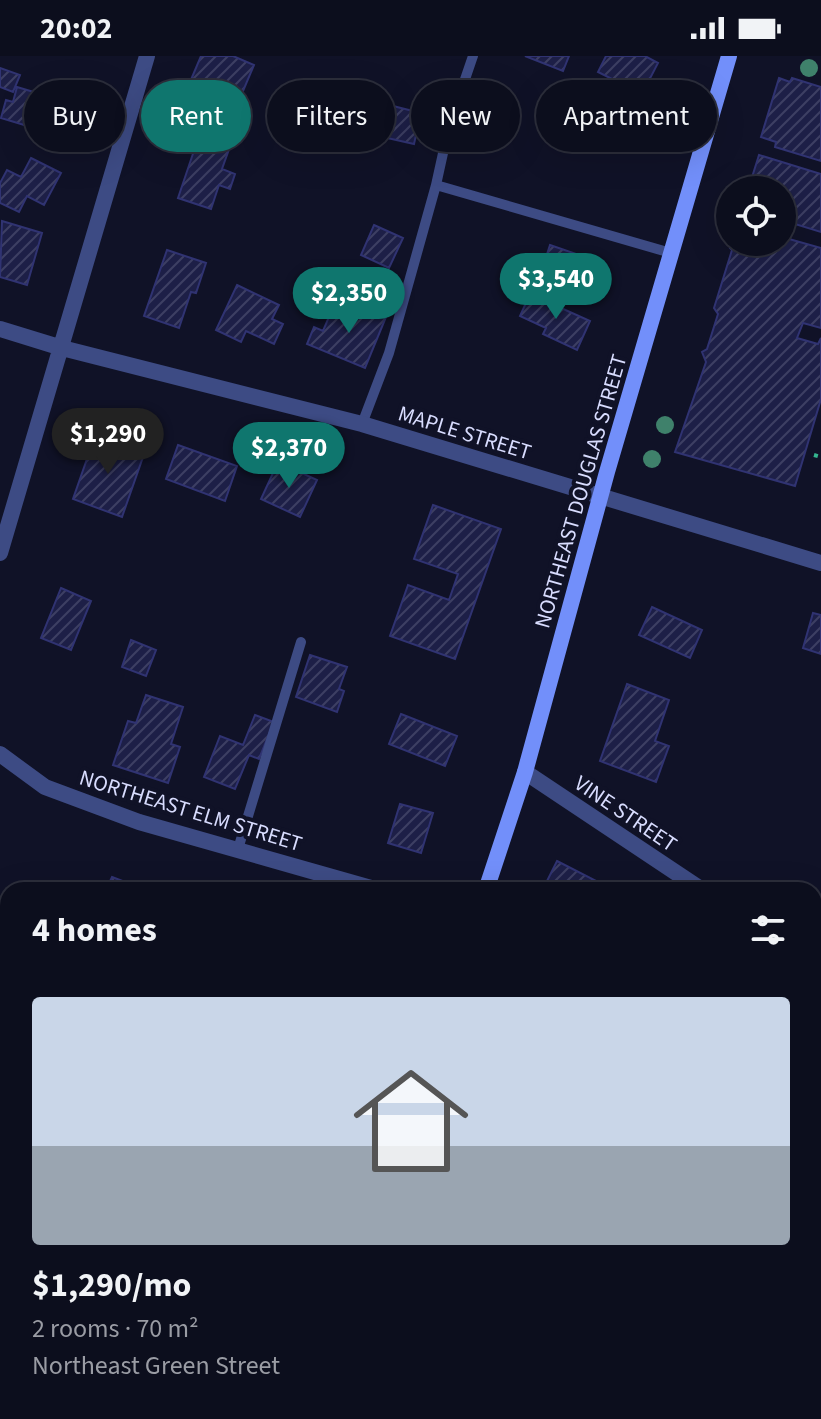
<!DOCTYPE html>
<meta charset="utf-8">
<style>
:root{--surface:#0c0e1d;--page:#151726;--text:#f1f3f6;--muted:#9a9ca4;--line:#2c2e3b;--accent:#0f766e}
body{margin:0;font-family:"Source Sans 3",sans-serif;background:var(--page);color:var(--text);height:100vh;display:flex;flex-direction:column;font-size:30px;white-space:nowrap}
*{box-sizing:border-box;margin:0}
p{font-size:26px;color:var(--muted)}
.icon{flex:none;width:44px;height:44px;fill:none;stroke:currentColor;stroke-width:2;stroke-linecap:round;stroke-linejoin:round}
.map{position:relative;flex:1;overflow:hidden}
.drawer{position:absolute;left:0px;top:826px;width:822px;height:538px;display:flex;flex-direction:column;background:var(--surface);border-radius:24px 24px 0 0;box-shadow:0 8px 32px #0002,0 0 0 2px var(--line)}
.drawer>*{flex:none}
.hud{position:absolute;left:24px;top:24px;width:774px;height:72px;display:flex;gap:16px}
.fabs{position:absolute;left:716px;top:120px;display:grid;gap:16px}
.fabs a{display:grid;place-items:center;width:80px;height:80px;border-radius:50%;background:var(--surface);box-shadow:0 8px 32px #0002,0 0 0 2px var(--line);font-size:40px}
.price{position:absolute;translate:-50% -68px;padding:0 18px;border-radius:28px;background:var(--accent);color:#fff;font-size:26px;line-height:52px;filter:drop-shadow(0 2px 4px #0008)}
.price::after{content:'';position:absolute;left:50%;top:48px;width:24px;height:18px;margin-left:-12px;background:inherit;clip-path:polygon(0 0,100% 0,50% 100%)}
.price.on{background:#222;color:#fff}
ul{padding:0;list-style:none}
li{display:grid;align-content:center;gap:16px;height:424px;padding:0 32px}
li+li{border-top:2px solid var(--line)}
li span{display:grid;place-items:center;height:248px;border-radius:8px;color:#555}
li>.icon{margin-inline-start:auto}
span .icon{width:144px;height:144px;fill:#fffc;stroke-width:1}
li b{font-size:34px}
h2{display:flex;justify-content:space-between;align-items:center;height:96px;padding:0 32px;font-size:34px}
.pill{padding:0 28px;border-radius:36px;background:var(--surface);box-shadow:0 8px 32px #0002,0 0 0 2px var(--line);font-size:28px;line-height:72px}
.pill.on{background:var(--accent);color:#fff}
.status{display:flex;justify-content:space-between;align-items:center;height:56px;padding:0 40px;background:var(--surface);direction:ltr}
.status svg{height:22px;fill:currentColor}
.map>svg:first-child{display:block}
.building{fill:url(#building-hatch);stroke:#303372;stroke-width:2}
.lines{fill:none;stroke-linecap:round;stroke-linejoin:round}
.path{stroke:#34b58f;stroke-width:4;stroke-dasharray:4 6;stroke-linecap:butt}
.service{stroke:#3d4b84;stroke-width:10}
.minor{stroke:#3d4b84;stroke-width:16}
.secondary{stroke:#728ffa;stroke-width:16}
.tree{fill:#3f816b}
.labels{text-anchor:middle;stroke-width:8;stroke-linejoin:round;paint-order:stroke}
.street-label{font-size:22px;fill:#d8dcfe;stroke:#101227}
</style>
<div class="status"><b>20:02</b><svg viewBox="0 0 49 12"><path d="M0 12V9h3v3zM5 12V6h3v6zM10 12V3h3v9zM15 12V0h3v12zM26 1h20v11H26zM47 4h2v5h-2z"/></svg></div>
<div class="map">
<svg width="821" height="1363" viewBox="0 0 821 1363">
<defs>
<pattern id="building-hatch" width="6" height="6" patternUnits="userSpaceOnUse" patternTransform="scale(2)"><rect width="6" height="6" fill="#1d1f47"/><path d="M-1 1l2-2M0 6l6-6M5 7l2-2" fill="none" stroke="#3d3f63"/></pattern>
</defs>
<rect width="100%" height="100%" fill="#101227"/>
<path class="building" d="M201 0H233L254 9 238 47 190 26Z
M525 0H569L563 15Z
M606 0H645L658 7 642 38 598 16Z
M0 12 20 19 13 36 0 31Z
M779 22 790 26 792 22 821 31V105L775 91 776 86 761 81Z
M17 31 77 49 67 82 1 62 6 44 13 46Z
M381 47 421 57 414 88 374 79Z
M202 71 233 82 222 113 235 118 230 133 219 129 211 153 178 142Z
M759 99 821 118V176L782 164V134H748Z
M31 102 61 117 44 149 27 140 19 156 0 147V127L7 114 21 121Z
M2 165 42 177 27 229 0 221Z
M374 169 403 182 389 212 361 199Z
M782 181 821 192V272L803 267 797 282 818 288 821 282V343L795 430 675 396 706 306 702 296 707 293 718 258 714 252 732 194 730 192 732 186H782Z
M550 189 605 208 594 242 539 223Z
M167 194 206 207 196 237 191 236 179 272 144 260Z
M237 229 279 249 272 263 283 268 274 288 246 275 241 286 216 274Z
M530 238 590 265 577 294 543 278 546 272 520 260Z
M334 249 363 261 367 253 386 261 365 312 307 288 314 271 323 275Z
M95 380 144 398 122 461 73 443Z
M178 389 237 410 225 445 166 423Z
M278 406 317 424 300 461 261 443Z
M433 449 501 473 455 603 390 580 408 529 449 544 458 518 414 503Z
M61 532 91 545 71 594 41 582Z
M652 551 702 574 690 602 639 579Z
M813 557 821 559V598L803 592Z
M131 584 156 594 146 620 122 611Z
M310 599 347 611 339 633 344 635 337 656 296 641Z
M627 628 669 644 655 685 669 690 656 726 600 705Z
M146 639 183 651 171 688 180 691 168 727 113 709 128 665 136 667Z
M401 658 457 680 445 710 389 688Z
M255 659 274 666 259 703 249 699 235 733 204 721 220 680 243 689Z
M400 748 433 757 421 797 388 787Z
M557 805 612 833V834L543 833Z
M112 821 146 834H106Z
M8 1003V1040L0 1032V1011Z
M814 1147 821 1151V1194L814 1190Z
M814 1205 821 1211V1247L814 1255Z
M306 1356H357L361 1360 358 1363H313Z
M743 1356H772L779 1363H735Z"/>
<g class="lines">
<path class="path" d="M814 399 821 401"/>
<path class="service" d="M436 129 671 197
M362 368 389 297 436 129 449 70 473 0
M238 793 301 586"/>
<path class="minor" d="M0 273 62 292 362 368 821 507
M0 497 147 0
M0 698 45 731 139 766 378 834
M525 716 702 834
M814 909 821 913
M0 1136 8 1145"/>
<path class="secondary" d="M486 834 525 716 607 416 729 0
M178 1363 186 1356"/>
</g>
<g class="tree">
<circle cx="809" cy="12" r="9"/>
<circle cx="665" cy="369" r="9"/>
<circle cx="652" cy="403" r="9"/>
</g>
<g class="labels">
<g class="street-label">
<text transform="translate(465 376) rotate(17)" y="8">MAPLE STREET</text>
<text transform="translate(580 435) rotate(-74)" y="8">NORTHEAST DOUGLAS STREET</text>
<text transform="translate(191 754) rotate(17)" y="8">NORTHEAST ELM STREET</text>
<text transform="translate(626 757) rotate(34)" y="8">VINE STREET</text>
</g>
</g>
</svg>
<div class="fabs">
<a><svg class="icon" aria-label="locate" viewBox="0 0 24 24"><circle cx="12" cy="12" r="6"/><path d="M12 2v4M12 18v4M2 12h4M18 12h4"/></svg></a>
</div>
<b class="price" style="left:556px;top:265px">$3,540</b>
<b class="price" style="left:349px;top:279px">$2,350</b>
<b class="price on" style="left:108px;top:420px">$1,290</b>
<b class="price" style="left:289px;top:434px">$2,370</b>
<div class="hud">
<a class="pill">Buy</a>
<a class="pill on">Rent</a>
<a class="pill">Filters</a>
<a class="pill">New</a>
<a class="pill">Apartment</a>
</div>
<section class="drawer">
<h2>4 homes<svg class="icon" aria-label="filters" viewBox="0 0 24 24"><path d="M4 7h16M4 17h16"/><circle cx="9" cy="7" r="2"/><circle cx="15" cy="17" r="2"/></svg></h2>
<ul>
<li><span style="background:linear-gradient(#c9d6e8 60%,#9aa5b1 0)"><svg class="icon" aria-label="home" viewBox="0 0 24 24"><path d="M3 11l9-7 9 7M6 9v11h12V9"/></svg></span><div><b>$1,290/mo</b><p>2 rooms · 70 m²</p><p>Northeast Green Street</p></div></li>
</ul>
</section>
</div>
